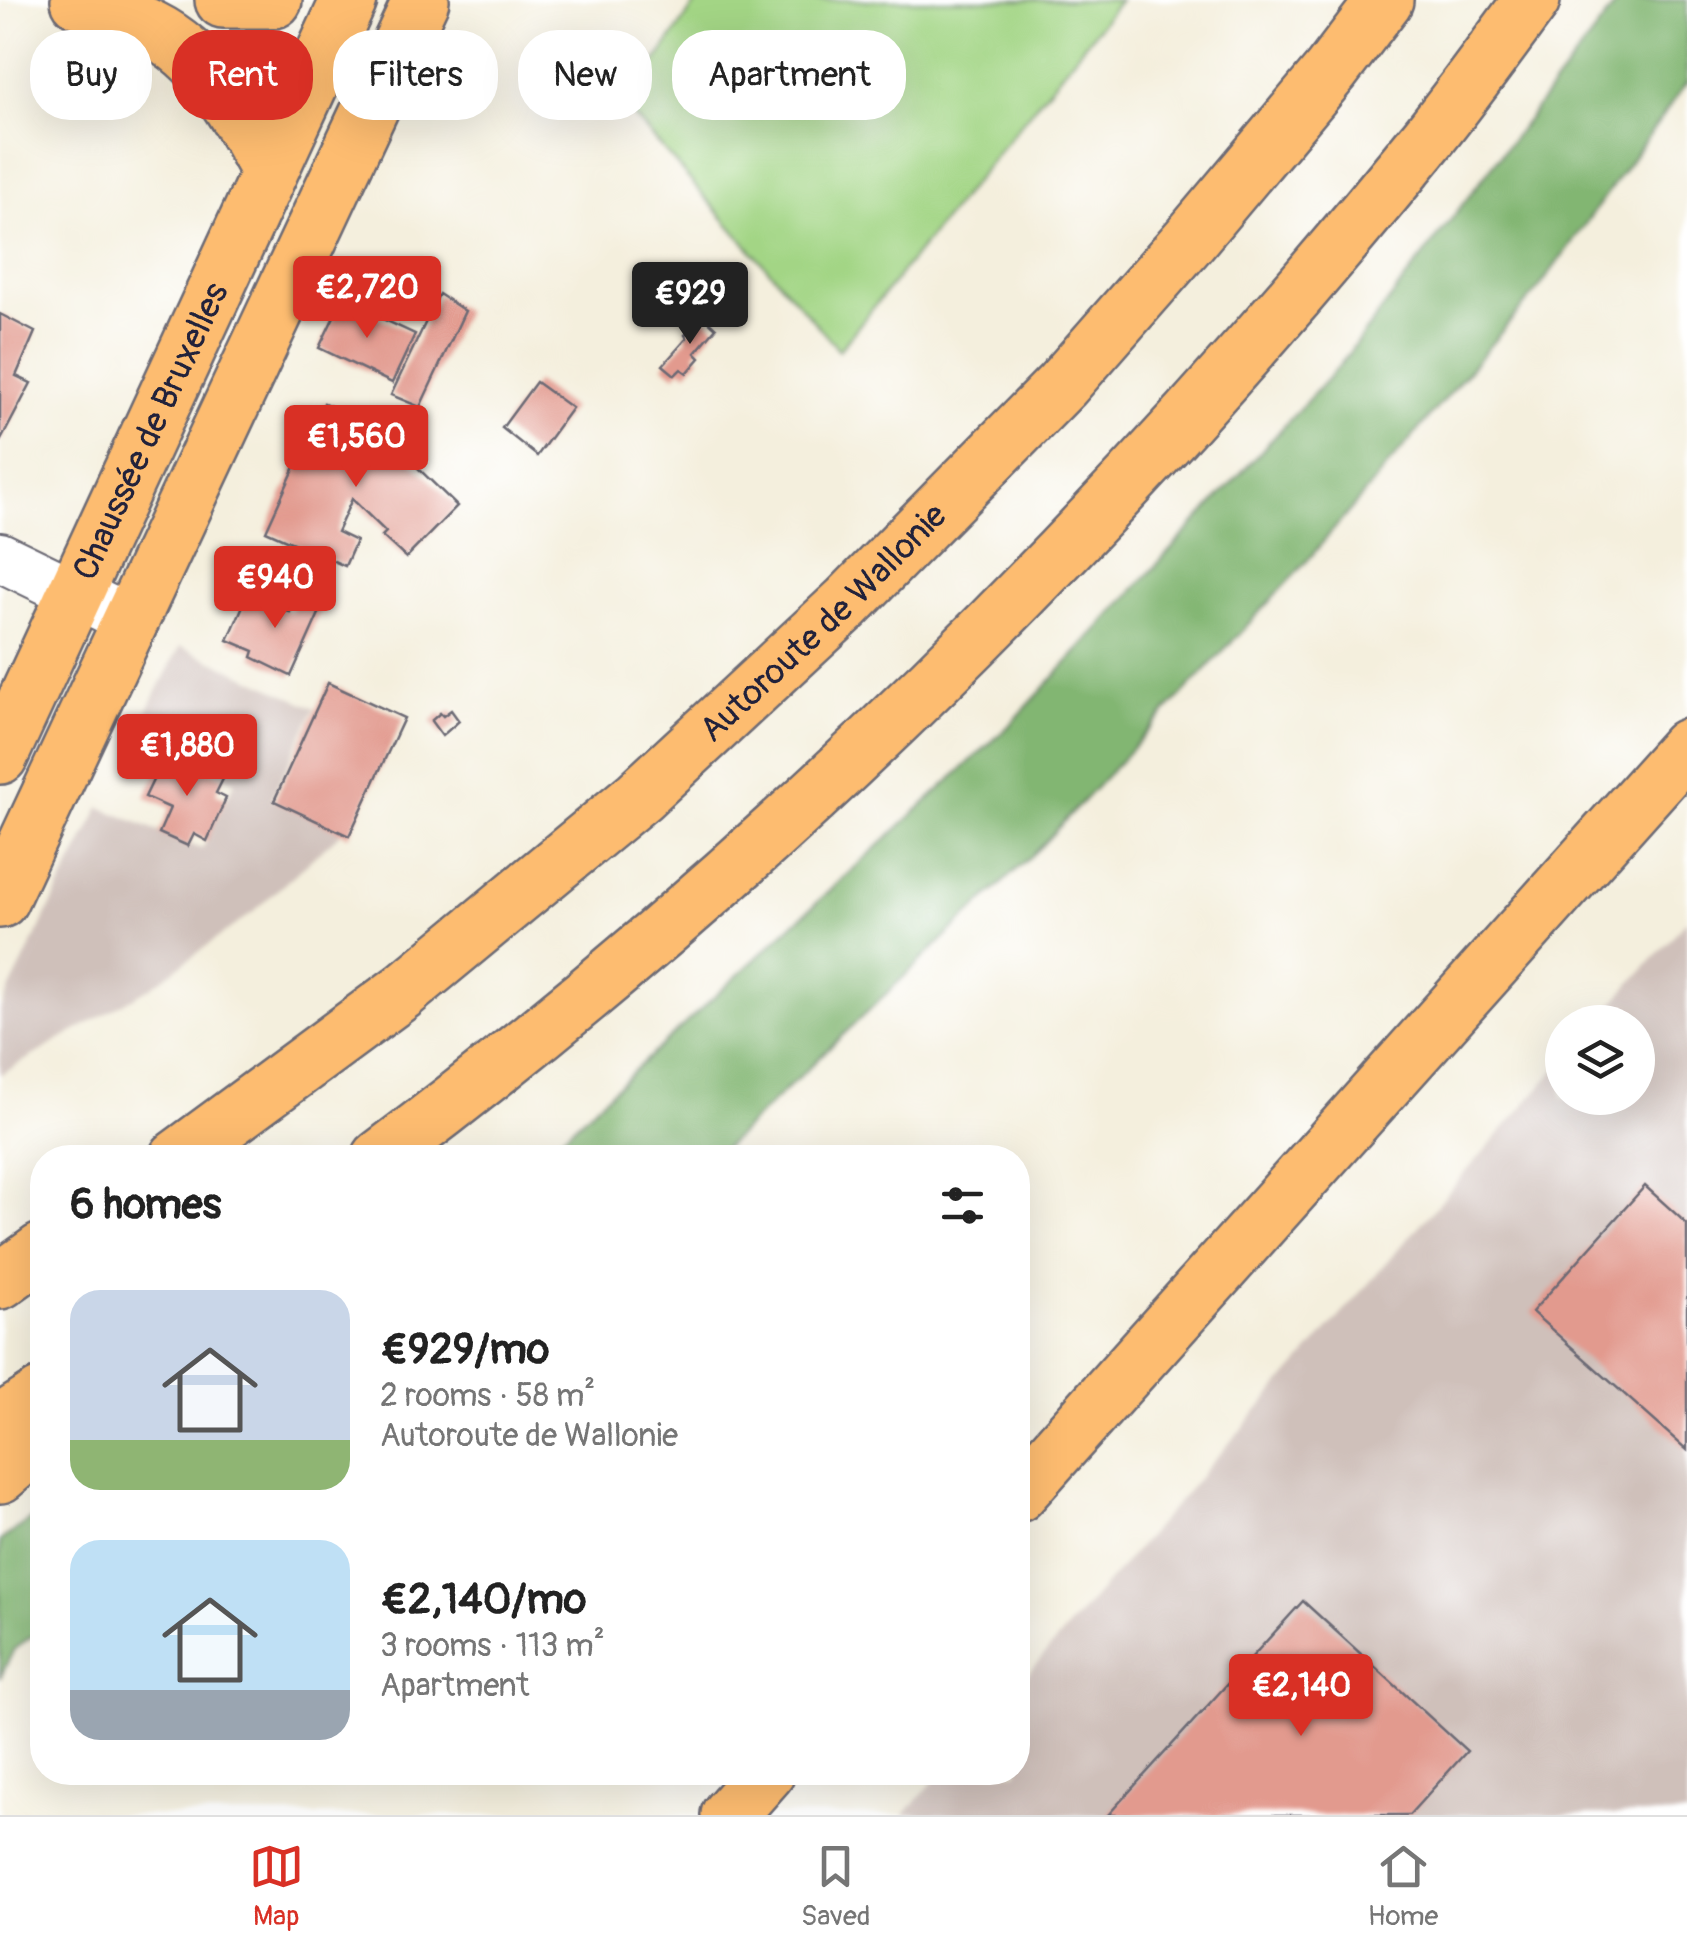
<!DOCTYPE html>
<meta charset="utf-8">
<style>
:root{--surface:#fff;--page:#f6f6f6;--text:#222;--muted:#767676;--line:#e0e0e0;--accent:#d93025}
body{margin:0;font-family:Pangolin,sans-serif;background:var(--page);color:var(--text);height:100vh;display:flex;flex-direction:column;font-size:38px;white-space:nowrap}
*{box-sizing:border-box;margin:0}
p{font-size:32px;color:var(--muted)}
.icon{flex:none;width:55px;height:55px;fill:none;stroke:currentColor;stroke-width:2;stroke-linecap:round;stroke-linejoin:round}
.map{position:relative;flex:1;overflow:hidden}
.drawer{position:absolute;left:30px;top:1145px;width:1000px;height:640px;display:flex;flex-direction:column;background:var(--surface);border-radius:40px;box-shadow:0 10px 40px #0002}
.drawer>*{flex:none}
.top-card{position:absolute;left:30px;top:30px;width:1000px;height:90px;display:flex;gap:20px}
.controls{position:absolute;left:1545px;top:1005px;display:grid;gap:20px}
.controls a{display:grid;place-items:center;width:110px;height:110px;border-radius:50%;background:var(--surface);box-shadow:0 10px 40px #0002;font-size:50px}
.price{position:absolute;translate:-50% -85px;padding:0 22px;border-radius:10px;background:var(--accent);color:#fff;font-size:32px;line-height:65px;filter:drop-shadow(0 2px 5px #0008)}
.price::after{content:'';position:absolute;left:50%;top:60px;width:30px;height:22px;margin-left:-15px;background:inherit;clip-path:polygon(0 0,100% 0,50% 100%)}
.price.active{background:#222;color:#fff}
ul{padding:0;list-style:none}
li{display:flex;align-items:center;gap:30px;height:250px;padding:0 40px}
li span{display:grid;place-items:center;flex:none;width:280px;height:200px;border-radius:30px;color:#555}
li>.icon{margin-inline-start:auto}
span .icon{width:120px;height:120px;fill:#fffc;stroke-width:1}
li b{font-size:42px}
h2{display:flex;justify-content:space-between;align-items:center;height:120px;padding:0 40px;font-size:42px}
.pill{padding:0 35px;border-radius:40px;background:var(--surface);box-shadow:0 10px 40px #0002;font-size:35px;line-height:90px}
.pill.active{background:var(--accent);color:#fff}
.dock{display:flex;justify-content:space-around;align-items:center;height:140px;border-top:2px solid var(--line);background:var(--surface);font-size:28px;color:var(--muted)}
.dock a{display:grid;justify-items:center;gap:5px}
.dock .active{color:var(--accent)}
.map>svg:first-child{display:block}
.industrial{fill:#cfc0ba}
.green{fill:#a3d585;stroke:#627c60;stroke-width:2.5}
.forest{fill:#82b672;stroke:#526c56;stroke-width:2.5}
.building{fill:#e29a8e}
.lines{fill:none;stroke-linecap:round;stroke-linejoin:round}
.minor-casing{stroke:#6c6a74;stroke-width:52}
.major-casing{stroke:#6c6a74;stroke-width:60}
.highway-casing{stroke:#6c6a74;stroke-width:60}
.minor{stroke:#fff;stroke-width:48}
.major{stroke:#fdbc70;stroke-width:55}
.highway{stroke:#fdbc70;stroke-width:55}
.labels{text-anchor:middle;stroke-width:10;stroke-linejoin:round;paint-order:stroke}
.street-label{font-size:35px;fill:#22223b;stroke:#fff}
</style>
<div class="map">
<svg width="1687" height="1815" viewBox="0 0 1687 1815">
<rect width="100%" height="100%" fill="#fff"/>
<filter id="ink" filterUnits="userSpaceOnUse"><feTurbulence type="fractalNoise" baseFrequency=".01" numOctaves="2"/><feDisplacementMap in="SourceGraphic" scale="20" xChannelSelector="R" yChannelSelector="G"/><feConvolveMatrix kernelMatrix="1 2 1 2 8 2 1 2 1" color-interpolation-filters="sRGB"/></filter>
<filter id="wash" filterUnits="userSpaceOnUse"><feTurbulence type="fractalNoise" baseFrequency=".0048" numOctaves="4" result="noise"/><feDisplacementMap in="SourceGraphic" scale="40" xChannelSelector="R" yChannelSelector="G"/><feGaussianBlur stdDeviation="2.25" result="paint"/><feColorMatrix in="noise" values="0 0 0 0 0 0 0 0 0 0 0 0 0 0 0 0 0 1.4 0 .05"/><feComposite in="paint" operator="in"/></filter>
<g filter="url(#wash)">
<rect width="100%" height="100%" fill="#f4efdd"/>
<path class="industrial" d="M180 646 315 708 271 800 346 828 252 913 151 987 0 1075V1009L100 807 202 849 235 782 137 731Z
M1687 920V1815H904L941 1773 1018 1772V1685L1562 1062V1098H1638V1022H1597Z"/>
<path class="green" d="M698 0H1120L839 350 625 106Z"/>
<path class="forest" d="M1619 0H1687V82L1542 284 1307 561 1041 846 715 1157H540L1010 725 1339 366Z
M42 1511V1629L14 1649 0 1678V1541Z"/>
<g id="blocks">
<path class="building" d="M439 294 465 311 420 407 391 395Z
M342 300 415 334 392 383 319 348Z
M0 314 35 332 16 376 31 383 0 442Z
M703 316 716 328 695 353 700 358 687 373 681 369 675 375 663 365 687 338 685 335Z
M536 382 572 408 537 456 502 428Z
M324 403 376 427 457 506 406 558 382 536 386 532 352 499 337 532 356 541 345 566 266 531Z
M249 592 290 612 297 598 321 609 291 676 252 657 254 651 228 640Z
M328 683 404 718 349 836 274 801Z
M451 710 459 721 442 736 431 721 440 713 443 716Z
M162 754 177 760 179 757 224 777 216 793 226 798 207 841 194 834 188 846 159 833 170 808 145 797 157 772 154 770Z
M1645 1186 1687 1224V1450L1532 1312Z
M1303 1601 1467 1751 1409 1815H1108Z"/>
</g>
</g>
<g filter="url(#ink)">
<use href="#blocks" fill-opacity="0" stroke="#6c6a74" stroke-width="2.5"/>
<g class="lines">
<defs>
<path id="minor" d="M0 557 130 620"/>
<g id="major">
<path id="s1" d="M0 756 349 0"/>
<path d="M0 900 421 0"/>
<path d="M1018 1494 1687 747"/>
<path d="M729 1815 767 1772"/>
</g>
<g id="highway">
<path d="M79 0C103 9 129 17 152 29 210 58 239 118 269 172"/>
<path d="M223 0H274"/>
<path id="s2" d="M177 1158 402 992 639 796 847 603 1062 385 1190 239 1331 71 1385 0"/>
<path d="M380 1158C771 865 1120 516 1428 138 1464 93 1498 46 1532 0"/>
<path d="M0 1281 42 1251"/>
<path d="M0 1423 42 1396"/>
<path d="M0 1475 42 1439"/>
</g>
</defs>
<use href="#minor" class="minor-casing"/>
<use href="#major" class="major-casing"/>
<use href="#highway" class="highway-casing"/>
<use href="#minor" class="minor"/>
<use href="#major" class="major"/>
<use href="#highway" class="highway"/>
</g>
</g>
<g class="labels">
<g class="street-label">
<text dy="12" stroke="none"><textPath href="#s1" startOffset="358">Chaussée de Bruxelles</textPath></text>
<text dy="12" stroke="none"><textPath href="#s2" startOffset="840">Autoroute de Wallonie</textPath></text>
</g>
</g>
</svg>
<div class="controls">
<a><svg class="icon" aria-label="layers" viewBox="0 0 24 24"><path d="M12 4l9 5-9 5-9-5zM3 14l9 5 9-5"/></svg></a>
</div>
<b class="price" style="left:367px;top:341px">€2,720</b>
<b class="price active" style="left:690px;top:347px">€929</b>
<b class="price" style="left:356px;top:490px">€1,560</b>
<b class="price" style="left:275px;top:631px">€940</b>
<b class="price" style="left:187px;top:799px">€1,880</b>
<b class="price" style="left:1301px;top:1739px">€2,140</b>
<div class="top-card">
<a class="pill">Buy</a>
<a class="pill active">Rent</a>
<a class="pill">Filters</a>
<a class="pill">New</a>
<a class="pill">Apartment</a>
</div>
<section class="drawer">
<h2>6 homes<svg class="icon" aria-label="filters" viewBox="0 0 24 24"><path d="M4 7h16M4 17h16"/><circle cx="9" cy="7" r="2"/><circle cx="15" cy="17" r="2"/></svg></h2>
<ul>
<li><span style="background:linear-gradient(#c9d6e8 75%,#8fb573 0)"><svg class="icon" aria-label="home" viewBox="0 0 24 24"><path d="M3 11l9-7 9 7M6 9v11h12V9"/></svg></span><div><b>€929/mo</b><p>2 rooms · 58 m²</p><p>Autoroute de Wallonie</p></div></li>
<li><span style="background:linear-gradient(#bfe0f5 75%,#9aa5b1 0)"><svg class="icon" aria-label="home" viewBox="0 0 24 24"><path d="M3 11l9-7 9 7M6 9v11h12V9"/></svg></span><div><b>€2,140/mo</b><p>3 rooms · 113 m²</p><p>Apartment</p></div></li>
</ul>
</section>
</div>
<nav class="dock">
<a class="active"><svg class="icon" aria-label="map" viewBox="0 0 24 24"><path d="M3 6l6-2 6 2 6-2v14l-6 2-6-2-6 2zM9 4v14M15 6v14"/></svg>Map</a>
<a><svg class="icon" aria-label="saved" viewBox="0 0 24 24"><path d="M7 4h10v16l-5-4-5 4z"/></svg>Saved</a>
<a><svg class="icon" aria-label="home" viewBox="0 0 24 24"><path d="M3 11l9-7 9 7M6 9v11h12V9"/></svg>Home</a>
</nav>
